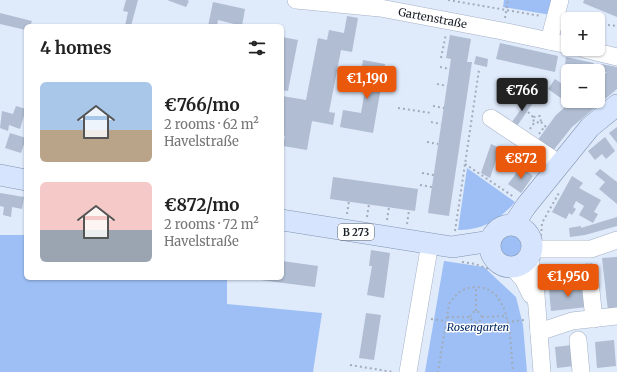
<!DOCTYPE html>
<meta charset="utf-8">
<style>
:root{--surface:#fff;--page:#f2f2f2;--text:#222;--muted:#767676;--accent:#ea580c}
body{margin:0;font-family:Merriweather,serif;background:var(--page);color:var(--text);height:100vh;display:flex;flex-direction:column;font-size:15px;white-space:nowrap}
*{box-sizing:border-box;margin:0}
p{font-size:13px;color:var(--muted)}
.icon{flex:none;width:22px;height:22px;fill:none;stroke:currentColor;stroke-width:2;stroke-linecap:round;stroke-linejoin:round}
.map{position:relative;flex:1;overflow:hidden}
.details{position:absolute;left:24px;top:24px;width:260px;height:256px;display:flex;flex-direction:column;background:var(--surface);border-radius:6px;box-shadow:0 1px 3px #0004}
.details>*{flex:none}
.fabs{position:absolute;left:561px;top:12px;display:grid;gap:8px}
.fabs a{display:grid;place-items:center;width:44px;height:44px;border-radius:6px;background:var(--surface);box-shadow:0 1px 3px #0004;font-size:20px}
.price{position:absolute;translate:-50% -34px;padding:0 9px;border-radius:4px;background:var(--accent);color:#fff;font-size:13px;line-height:26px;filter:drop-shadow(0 1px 2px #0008)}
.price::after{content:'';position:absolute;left:50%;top:24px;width:12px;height:9px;margin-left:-6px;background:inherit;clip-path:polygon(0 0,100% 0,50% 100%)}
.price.active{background:#222;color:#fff}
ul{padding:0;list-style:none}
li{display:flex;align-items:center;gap:12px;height:100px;padding:0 16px}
li span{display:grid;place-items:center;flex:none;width:112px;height:80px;border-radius:6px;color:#555}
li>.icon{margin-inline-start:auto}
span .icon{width:48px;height:48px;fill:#fffc;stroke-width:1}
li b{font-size:17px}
h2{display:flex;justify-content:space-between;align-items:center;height:48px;padding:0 16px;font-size:17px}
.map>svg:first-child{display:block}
.green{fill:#9dbff5}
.building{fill:#b0bdd2}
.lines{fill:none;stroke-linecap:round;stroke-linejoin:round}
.minor-casing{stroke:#a4b1c5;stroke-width:18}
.major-casing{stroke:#8294b1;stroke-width:22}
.path{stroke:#a2acba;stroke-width:2;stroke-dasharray:2 3;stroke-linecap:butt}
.minor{stroke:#fff;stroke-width:17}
.major{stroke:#d6e5fd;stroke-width:21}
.labels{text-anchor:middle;stroke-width:3;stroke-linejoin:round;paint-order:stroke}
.shield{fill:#fff;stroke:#5f6368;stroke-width:1}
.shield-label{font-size:10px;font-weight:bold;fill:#1b2028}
.street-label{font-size:11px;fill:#1b2028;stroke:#fff}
.park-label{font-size:11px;font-style:italic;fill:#052c66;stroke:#fff}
</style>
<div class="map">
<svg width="617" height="372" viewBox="0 0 617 372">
<rect width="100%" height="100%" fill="#dfeafb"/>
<path class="green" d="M504 0H555L551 15 503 7Z
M467 168 515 202C501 219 481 231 458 230Z
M0 235H26V278H227V304L322 313 313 372H0Z
M499 246a11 11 0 1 1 22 0a11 11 0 1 1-22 0Z
M444 261 484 267 516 297 523 325 527 372H425Z"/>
<path class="building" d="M126 0H138L131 26H125L128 12 123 11Z
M167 0H187L189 1 186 7Z
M584 0H617V17L583 3Z
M213 2 245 9 242 26 218 20 217 26H208Z
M0 13 32 21 30 26H26V30L0 24Z
M347 16 358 18 352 52 341 50 329 112 335 113 333 125 312 121 307 150 283 146 285 136 282 135V96L306 100 318 38 327 40 329 30 344 33Z
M450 35 471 39 467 62H472L449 216 428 213 451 59 446 58Z
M282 37 298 40 288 91 282 90Z
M500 43 558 56 555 72 496 59Z
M476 56 488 59 487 67 474 64Z
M566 57 594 63 589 71H579L580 69 565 65Z
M363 60 385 64 373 133 340 127 343 110 361 113 368 73 361 72Z
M601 64 617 67V89L572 127 552 152 537 141 556 115 572 101H598V79L607 72 599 71Z
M555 79 568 88V98L565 101 548 89Z
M528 99 533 103 517 126 512 122Z
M16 106 26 109 20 129 9 125 8 131 0 128 2 111 13 114Z
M617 127V143L609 133Z
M10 133 26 138 21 153 5 148Z
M605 137 615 151 606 159 602 154 595 160 588 151Z
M491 144 500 148 490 178 481 173Z
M521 167 533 176 521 193 508 184Z
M600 169 617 182V204L599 189 605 182 595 174Z
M572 176 583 183 579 188 601 200 594 212 598 214 593 223 579 215 584 206 576 201 573 207 576 209 572 215 569 213 566 219 552 212Z
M333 177 418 189 415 211 330 199Z
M0 193 24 197 22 209 12 207 11 217 3 215 4 207 0 206Z
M617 217V226L585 235 570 237 569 228 581 226V228Z
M371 250 390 253 384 298 367 295 372 266H369Z
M617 257V310L608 311 602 258Z
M282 261 318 266 315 287 253 279 282 278Z
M585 285 587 307 551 311 549 289Z
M366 313 381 315 374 360 359 358Z
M614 340 616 366 597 368 595 342Z
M572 345 574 366 557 368 555 347Z"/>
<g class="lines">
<defs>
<g id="minor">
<path id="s1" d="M296 0 380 8 502 31 568 45"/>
<path d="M549 41 560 0"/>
<path d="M584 49 617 57"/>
<path d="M491 118 560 164"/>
<path d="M532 249H591L617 240"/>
<path d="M529 257 535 282 542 372"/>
<path d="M512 267 523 279 531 295"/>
<path d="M589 272 594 319"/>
<path d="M539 332 572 321 617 316"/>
<path d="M578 340 581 372"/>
<path d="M408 372 430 243"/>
</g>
<path id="major" d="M0 175 26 180
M282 220 452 247 485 242 491 239
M511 225 516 221 526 206 590 127 617 105
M490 246a21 21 0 1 1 42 0a21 21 0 1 1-42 0Z"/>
</defs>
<use href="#minor" class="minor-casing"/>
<use href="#major" class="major-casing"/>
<path class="path" d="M448 0 541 16
M505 18 508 0
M598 24 617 26
M441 58 446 34
M440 67 450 69
M437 84 447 86
M433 106 444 108
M398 108 432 113
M528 112 533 117
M431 122 441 124
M541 122 546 127
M530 129 534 123 541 122 540 116 533 117 534 123
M539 134 545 126
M427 142 438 144
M465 164 514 197
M422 173 434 175
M420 185 432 187
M347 214 349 201
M367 217 369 204
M387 220 389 207
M407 224 409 210
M455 231 479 70
M541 236 542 223 560 191
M462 262 475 264 500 273
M476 311V287
M470.5 317a5.5 5.5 0 1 1 11 0a5.5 5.5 0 1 1-11 0Z
M447 317H470
M482 317 506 316
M431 319 445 321
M507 322 524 320
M350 365 393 372
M439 372H438L449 304C456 294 463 287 476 287 513 287 510 346 513 372"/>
<use href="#minor" class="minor"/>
<use href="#major" class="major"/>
</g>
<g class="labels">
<rect class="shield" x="338" y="224" width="36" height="16" rx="3"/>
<g class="shield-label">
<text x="356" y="236">B 273</text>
</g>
<g class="street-label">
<text dy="4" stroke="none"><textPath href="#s1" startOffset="138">Gartenstraße</textPath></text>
</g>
<g class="park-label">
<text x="478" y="331">Rosengarten</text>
</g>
</g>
</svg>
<div class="fabs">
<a>+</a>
<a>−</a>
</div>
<b class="price" style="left:367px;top:100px">€1,190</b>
<b class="price active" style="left:522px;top:112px">€766</b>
<b class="price" style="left:521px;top:180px">€872</b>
<b class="price" style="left:568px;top:298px">€1,950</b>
<section class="details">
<h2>4 homes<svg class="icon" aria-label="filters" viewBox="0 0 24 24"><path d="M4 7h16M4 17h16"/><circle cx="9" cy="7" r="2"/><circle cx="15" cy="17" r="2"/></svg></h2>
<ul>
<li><span style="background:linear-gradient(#a9c7e8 60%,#b9a48a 0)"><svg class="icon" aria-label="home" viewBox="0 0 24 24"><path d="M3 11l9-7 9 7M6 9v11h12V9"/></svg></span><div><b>€766/mo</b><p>2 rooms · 62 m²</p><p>Havelstraße</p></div></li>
<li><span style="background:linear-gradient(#f6c9c9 60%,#9aa5b1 0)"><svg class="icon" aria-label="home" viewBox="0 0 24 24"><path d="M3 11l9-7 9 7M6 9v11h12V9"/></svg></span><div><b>€872/mo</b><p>2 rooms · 72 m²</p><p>Havelstraße</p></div></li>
</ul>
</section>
</div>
